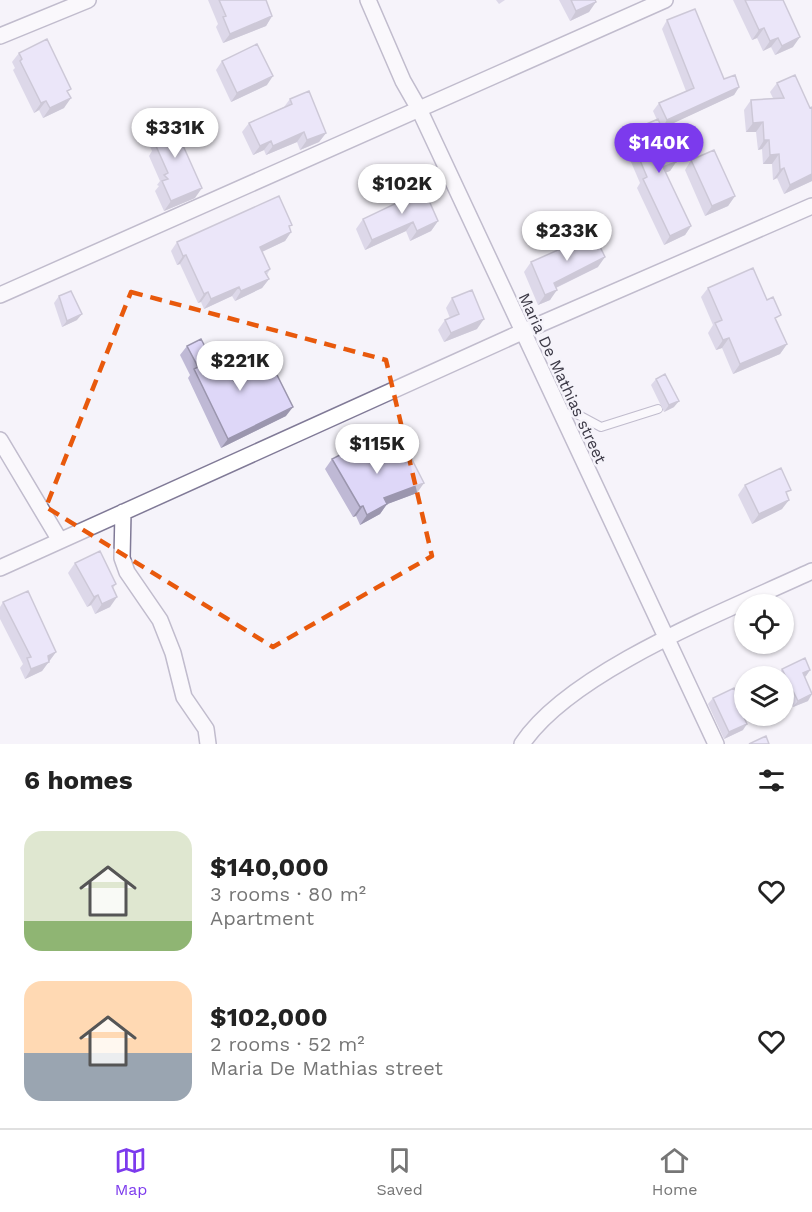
<!DOCTYPE html>
<meta charset="utf-8">
<style>
:root{--surface:#fff;--page:#f2f2f2;--text:#222;--muted:#767676;--line:#e0e0e0;--accent:#7c3aed}
body{margin:0;font-family:"Work Sans",sans-serif;background:var(--page);color:var(--text);height:100vh;display:flex;flex-direction:column;font-size:22px;white-space:nowrap}
*{box-sizing:border-box;margin:0}
p{font-size:20px;color:var(--muted)}
.icon{flex:none;width:33px;height:33px;fill:none;stroke:currentColor;stroke-width:2;stroke-linecap:round;stroke-linejoin:round}
.map{position:relative;height:744px;overflow:hidden}
.drawer{display:flex;flex-direction:column;background:var(--surface);flex:1}
.drawer>*{flex:none}
.tools{position:absolute;left:734px;top:594px;display:grid;gap:12px}
.tools a{display:grid;place-items:center;width:60px;height:60px;border-radius:50%;background:var(--surface);box-shadow:0 2px 4px #0004;font-size:30px}
.price{position:absolute;translate:-50% -51px;padding:0 14px;border-radius:21px;background:#fff;color:#222;font-size:20px;line-height:39px;filter:drop-shadow(0 2px 3px #0008)}
.price::after{content:'';position:absolute;left:50%;top:36px;width:18px;height:14px;margin-left:-9px;background:inherit;clip-path:polygon(0 0,100% 0,50% 100%)}
.price.active{background:var(--accent);color:#fff}
ul{padding:0;list-style:none}
li{display:flex;align-items:center;gap:18px;height:150px;padding:0 24px}
li span{display:grid;place-items:center;flex:none;width:168px;height:120px;border-radius:18px;color:#555}
li>.icon{margin-inline-start:auto}
span .icon{width:72px;height:72px;fill:#fffc;stroke-width:1}
li b{font-size:26px}
h2{display:flex;justify-content:space-between;align-items:center;height:72px;padding:0 24px;font-size:26px}
.tab-bar{display:flex;justify-content:space-around;align-items:center;height:84px;border-top:2px solid var(--line);background:var(--surface);font-size:16px;color:var(--muted)}
.tab-bar a{display:grid;justify-items:center;gap:3px}
.tab-bar .active{color:var(--accent)}
.map>svg:first-child{display:block}
.lines{fill:none;stroke-linecap:round;stroke-linejoin:round}
.lane-casing{stroke:#807a97;stroke-width:10}
.street-casing{stroke:#807a97;stroke-width:18}
.lane{stroke:#fff;stroke-width:8}
.street{stroke:#fff;stroke-width:15}
.wall{fill:#bfb9d5}
.shaded-wall{fill:#9b96ae}
.building{fill:#ded7f8;stroke:#9b96ae;stroke-width:1.5}
.marked{fill:none;stroke:#e8590c;stroke-width:4.5;stroke-dasharray:12 8;stroke-linejoin:round}
.labels{text-anchor:middle;stroke-width:5;stroke-linejoin:round;paint-order:stroke}
.street-label{font-size:16px;fill:#3c3946;stroke:#f5f3fa}
</style>
<div class="map">
<svg width="812" height="744" viewBox="0 0 812 744">
<rect width="100%" height="100%" fill="#f5f3fa"/>
<g class="lines">
<defs>
<path id="lane" d="M563 417 573 412 601 427 658 409"/>
<path id="street" d="M368 0 403 81 419 109 716 744
M0 36 88 0
M0 295 665 0
M0 440 59 539
M123 512 122 558 127 572 160 620 173 653 184 697 206 729 208 744
M0 568 522 332 812 206
M522 744C571 670 731 609 812 571"/>
</defs>
<use href="#lane" class="lane-casing"/>
<use href="#street" class="street-casing"/>
<use href="#lane" class="lane"/>
<use href="#street" class="street"/>
</g>
<path class="wall" d="M208 0H266L272 16 266 26 223 43 216 27 218 24Z
M496 0H505L499 4Z
M559 0H595L589 12 570 21Z
M733 0H783L793 47 775 55 771 47 763 51 757 38 752 40Z
M667 20 724 79 739 87 734 95 662 128 676 162 670 171 665 172 691 226 685 235 664 245 637 188 640 183 622 141 628 132 657 120 653 111 659 103 686 91 662 29Z
M19 53 68 93 64 108 43 118 39 110 34 113 13 70 15 68 12 62Z
M222 61 267 85 231 102 216 70Z
M795 75 812 181 784 194 777 178 773 180 772 164H763L762 149 758 150 756 132H746L744 110 751 100 773 98 770 92 777 83Z
M290 99 326 133 319 142 300 150 297 142 266 155 264 150 253 155 242 132 249 123 284 107Z
M150 120 195 198 164 211 155 191 159 186 157 185 160 181 149 156 152 151 143 130Z
M691 160 735 196 728 206 705 216 685 170Z
M399 198 438 221 431 231 410 241 406 231 365 250 356 229 363 219 395 204Z
M290 229 291 232 285 241 262 252 270 269 267 275 269 279 262 288 235 301 232 296 204 309 201 302 198 303 180 264 177 265 171 251 177 242Z
M531 262 598 267 556 288 550 300 538 305 524 272Z
M708 288 777 321 787 344 780 354 733 374 722 348 716 350 708 333 713 325 701 297Z
M59 296 77 320 62 327 54 303Z
M452 298 477 329 444 342 438 330 445 320 450 318 446 308Z
M187 346 215 365 234 381 247 375 254 366 286 416 221 448 188 378 190 375 180 355Z
M656 379 674 407 664 412 651 385Z
M332 459 377 460 417 493 387 504 380 514 360 525 356 516 353 517 325 469Z
M745 485 787 495 782 509 752 524 738 495Z
M75 563 116 584 113 588 110 607 95 614 91 605 87 607 68 573Z
M3 602 56 652 42 671 25 679 20 668 23 664 0 619V607Z
M782 669 810 670 805 677 808 701 793 707 783 686V676H778V675Z
M713 698 742 705 740 708 743 730 724 739 708 704Z"/>
<path class="shaded-wall" d="M596 2 589 12 570 21 576 11Z
M272 16 266 26 223 43 230 34Z
M764 28 757 38 752 40 759 30Z
M800 37 793 47 775 55 782 46Z
M778 38 771 47 763 51 770 41Z
M273 76 267 85 231 102 237 93Z
M739 87 734 95 661 129 667 120Z
M71 98 64 108 43 118 50 108Z
M46 101 39 110 34 113 41 103Z
M763 122 756 132H746L753 123Z
M304 132 297 142 266 155 273 146Z
M326 133 319 142 300 150 307 140Z
M764 140H769L762 149 758 150Z
M271 141 264 150 253 155 260 146Z
M779 154 772 164H763L770 155Z
M676 162 670 171 657 176 663 167Z
M784 168 777 178 773 180 780 170Z
M812 174V181L784 194 790 185Z
M202 188 195 198 164 211 171 201Z
M735 196 728 206 705 216 712 206Z
M438 221 431 231 410 241 417 231Z
M413 222 406 231 365 250 372 240Z
M691 226 685 235 664 245 670 236Z
M291 232 285 241 253 256 260 247Z
M186 255 180 264 177 265 183 256Z
M605 257 598 267 547 292 554 283Z
M269 279 262 288 235 301 241 291Z
M239 287 232 296 204 309 211 299Z
M557 290 550 300 538 305 545 295Z
M208 292 201 302 198 303 204 294Z
M82 314 77 320 62 327 67 321Z
M484 319 477 329 444 342 451 333Z
M729 338 722 348 716 350 723 340Z
M787 344 780 354 733 374 740 364Z
M679 401 674 407 664 412 669 405Z
M293 407 286 416 221 448 228 439Z
M424 483 417 493 377 508 384 498Z
M789 500 782 509 752 524 759 514Z
M387 504 380 514 360 525 367 515Z
M363 506 356 516 353 517 360 507Z
M98 595 91 605 87 607 94 597Z
M117 597 110 607 95 614 102 604Z
M56 652 42 671 25 679 31 669 48 656Z
M810 670 806 676 798 680 803 673Z
M812 694 808 701 793 707 798 701Z
M747 724 743 730 724 739 729 732Z"/>
<path class="building" d="M219 0H266L272 16 230 34 223 17 226 16Z
M571 0H595L596 2 576 11Z
M745 0H783L800 37 782 46 778 38 770 41 764 28 759 30Z
M695 9 724 79 735 75 739 87 667 120 659 103 694 88 667 20Z
M47 39 71 89 67 91 71 98 50 108 46 101 41 103 20 61 22 59 19 53Z
M257 44 273 76 237 93 222 61Z
M795 75 810 108 812 107V174L790 185 784 168 780 170 779 154 770 155 769 140H764L763 122 753 123 751 100 784 98 777 83Z
M309 91 326 133 307 140 304 132 273 146 271 141 260 146 249 123 292 104 290 99Z
M168 112 202 188 171 201 162 181 168 179 164 175 168 173 156 146 160 144 150 120Z
M658 119 676 162 663 167 691 226 670 236 643 179 647 177 628 132Z
M714 150 735 196 712 206 691 160Z
M423 187 438 221 417 231 413 222 372 240 363 219 401 201 399 198Z
M279 196 292 225 289 226 291 232 260 247 270 269 265 272 269 279 241 291 239 287 211 299 208 292 204 294 186 255 183 256 177 242Z
M594 234 605 257 554 283 557 290 545 295 531 262Z
M753 268 767 300 773 297 781 315 775 318 787 344 740 364 729 338 723 340 715 323 722 320 708 288Z
M472 290 484 319 451 333 445 320 459 314 452 298Z
M71 291 82 314 67 321 59 296Z
M201 339 215 365 224 360 234 381 257 371 254 366 269 359 293 407 228 439 194 369 198 367 187 346Z
M665 374 679 401 669 405 656 379Z
M367 441 377 460 405 446 424 483 384 498 387 504 367 515 363 506 360 507 332 459Z
M781 468 791 490 786 492 789 500 759 514 745 485Z
M100 551 116 584 112 586 117 597 102 604 98 595 94 597 75 563Z
M28 591 56 652 48 656 49 662 31 669 27 658 31 657 3 602Z
M805 658 810 670 803 673 812 694 798 701 782 669Z
M734 688 742 705 739 706 747 724 729 732 713 698Z
M766 736 769 744H749Z"/>
<path d="M0 0H812V744H0ZM131 292 386 360 432 556 273 647 46 507Z" fill="#f5f3fa" fill-opacity=".55" fill-rule="evenodd"/>
<path class="marked" d="M131 292 386 360 432 556 273 647 46 507Z"/>
<g class="labels">
<g class="street-label">
<text transform="translate(563 378) rotate(65)" y="6">Maria De Mathias street</text>
</g>
</g>
</svg>
<div class="tools">
<a><svg class="icon" aria-label="locate" viewBox="0 0 24 24"><circle cx="12" cy="12" r="6"/><path d="M12 2v4M12 18v4M2 12h4M18 12h4"/></svg></a>
<a><svg class="icon" aria-label="layers" viewBox="0 0 24 24"><path d="M12 4l9 5-9 5-9-5zM3 14l9 5 9-5"/></svg></a>
</div>
<b class="price" style="left:175px;top:159px">$331K</b>
<b class="price active" style="left:659px;top:174px">$140K</b>
<b class="price" style="left:402px;top:215px">$102K</b>
<b class="price" style="left:567px;top:262px">$233K</b>
<b class="price" style="left:240px;top:392px">$221K</b>
<b class="price" style="left:377px;top:475px">$115K</b>
</div>
<section class="drawer">
<h2>6 homes<svg class="icon" aria-label="filters" viewBox="0 0 24 24"><path d="M4 7h16M4 17h16"/><circle cx="9" cy="7" r="2"/><circle cx="15" cy="17" r="2"/></svg></h2>
<ul>
<li><span style="background:linear-gradient(#dfe7d0 75%,#8fb573 0)"><svg class="icon" aria-label="home" viewBox="0 0 24 24"><path d="M3 11l9-7 9 7M6 9v11h12V9"/></svg></span><div><b>$140,000</b><p>3 rooms · 80 m²</p><p>Apartment</p></div><svg class="icon" aria-label="heart" viewBox="0 0 24 24"><path d="M12 20l-8-8c-3-5 5-10 8-4 3-6 11-1 8 4z"/></svg></li>
<li><span style="background:linear-gradient(#ffd9b3 60%,#9aa5b1 0)"><svg class="icon" aria-label="home" viewBox="0 0 24 24"><path d="M3 11l9-7 9 7M6 9v11h12V9"/></svg></span><div><b>$102,000</b><p>2 rooms · 52 m²</p><p>Maria De Mathias street</p></div><svg class="icon" aria-label="heart" viewBox="0 0 24 24"><path d="M12 20l-8-8c-3-5 5-10 8-4 3-6 11-1 8 4z"/></svg></li>
</ul>
</section>
<nav class="tab-bar">
<a class="active"><svg class="icon" aria-label="map" viewBox="0 0 24 24"><path d="M3 6l6-2 6 2 6-2v14l-6 2-6-2-6 2zM9 4v14M15 6v14"/></svg>Map</a>
<a><svg class="icon" aria-label="saved" viewBox="0 0 24 24"><path d="M7 4h10v16l-5-4-5 4z"/></svg>Saved</a>
<a><svg class="icon" aria-label="home" viewBox="0 0 24 24"><path d="M3 11l9-7 9 7M6 9v11h12V9"/></svg>Home</a>
</nav>
